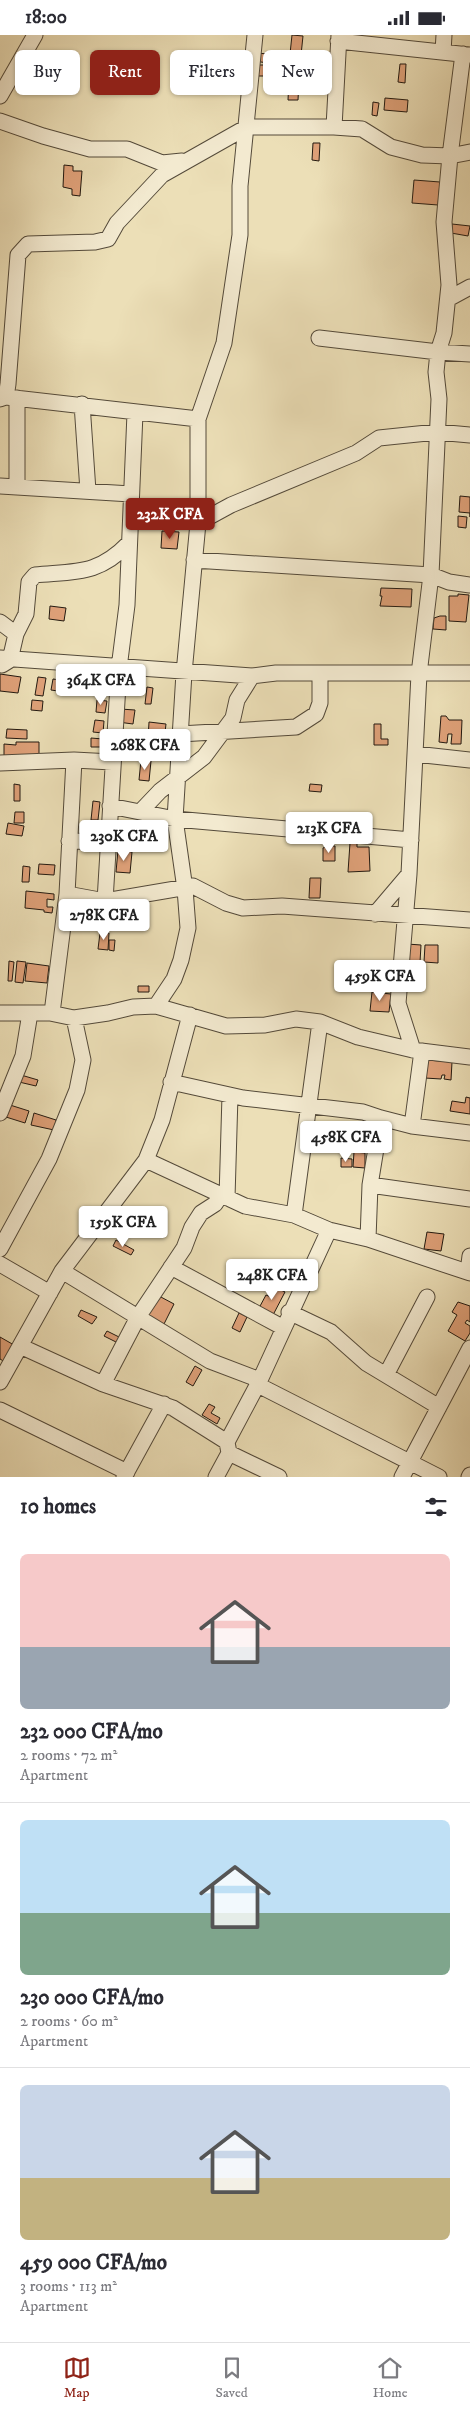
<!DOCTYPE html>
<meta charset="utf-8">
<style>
:root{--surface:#fff;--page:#f7f7f7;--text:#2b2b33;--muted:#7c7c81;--line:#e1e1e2;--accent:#8f2418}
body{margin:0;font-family:"IM FELL DW Pica",serif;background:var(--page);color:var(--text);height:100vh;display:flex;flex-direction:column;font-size:19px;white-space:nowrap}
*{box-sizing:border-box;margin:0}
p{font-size:16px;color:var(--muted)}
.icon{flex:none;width:28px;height:28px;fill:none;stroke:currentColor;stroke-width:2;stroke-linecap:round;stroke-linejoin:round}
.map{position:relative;height:1442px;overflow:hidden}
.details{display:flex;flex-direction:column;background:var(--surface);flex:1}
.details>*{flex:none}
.top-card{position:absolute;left:15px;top:15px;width:440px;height:45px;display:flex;gap:10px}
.price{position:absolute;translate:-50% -42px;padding:0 11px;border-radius:5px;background:#fff;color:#222;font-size:16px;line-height:32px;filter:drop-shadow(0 1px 2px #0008)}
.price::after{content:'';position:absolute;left:50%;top:30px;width:15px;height:11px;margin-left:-8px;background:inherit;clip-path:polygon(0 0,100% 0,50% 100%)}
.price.current{background:var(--accent);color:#fff}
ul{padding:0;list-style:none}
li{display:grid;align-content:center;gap:10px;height:265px;padding:0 20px}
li+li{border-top:1px solid var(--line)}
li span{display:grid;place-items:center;height:155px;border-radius:8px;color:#555}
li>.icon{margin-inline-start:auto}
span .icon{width:90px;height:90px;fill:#fffc;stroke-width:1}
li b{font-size:21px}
h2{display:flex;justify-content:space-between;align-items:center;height:60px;padding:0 20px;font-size:21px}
.chip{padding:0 18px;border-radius:8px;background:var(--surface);box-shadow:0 1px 4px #0004;font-size:18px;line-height:45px}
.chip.current{background:var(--accent);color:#fff}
.status{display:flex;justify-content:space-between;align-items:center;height:35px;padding:0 25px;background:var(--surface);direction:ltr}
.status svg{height:14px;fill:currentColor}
.dock{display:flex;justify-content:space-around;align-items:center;height:70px;border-top:1px solid var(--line);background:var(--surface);font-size:14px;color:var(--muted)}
.dock a{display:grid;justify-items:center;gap:2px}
.dock .current{color:var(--accent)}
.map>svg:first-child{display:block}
.building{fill:#dfa179;stroke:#221910}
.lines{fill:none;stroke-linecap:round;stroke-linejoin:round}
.minor-casing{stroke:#544a3a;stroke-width:17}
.minor{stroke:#f3ead0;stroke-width:15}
</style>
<div class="status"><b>18:00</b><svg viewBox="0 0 49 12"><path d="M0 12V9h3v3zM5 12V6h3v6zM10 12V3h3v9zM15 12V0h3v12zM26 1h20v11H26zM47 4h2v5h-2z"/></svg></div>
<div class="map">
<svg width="470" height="1442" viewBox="0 0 470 1442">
<rect width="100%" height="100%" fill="#ecdfb7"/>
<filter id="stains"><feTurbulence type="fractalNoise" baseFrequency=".004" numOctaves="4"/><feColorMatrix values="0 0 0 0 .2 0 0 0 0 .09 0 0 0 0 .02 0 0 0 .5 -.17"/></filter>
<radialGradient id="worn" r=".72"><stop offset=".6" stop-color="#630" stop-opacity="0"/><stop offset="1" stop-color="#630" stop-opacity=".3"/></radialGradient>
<path class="building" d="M292 0 303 1 301 20 290 19Z
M255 18 269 19 268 28 254 26Z
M400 29H406L405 48 398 47Z
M256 30H269V41H256Z
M289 44 299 45 298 65H288Z
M385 63 408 65 407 77 384 75Z
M373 67 379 68 377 81 372 80Z
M313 108H320L319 126 312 125Z
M64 130 73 131V136H82L80 161 72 160V154L63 152Z
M414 145 440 147 438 170 412 168Z
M452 189 470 191 468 201 451 198Z
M460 461 470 462V482V478L459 477Z
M458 481 467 482 466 493 458 492Z
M162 496 179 497 177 514 161 513Z
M381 553 412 554 411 572 380 571 382 561H380Z
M458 559 469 560 466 587 449 586V561H458Z
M50 571 66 573 64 586 49 584Z
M440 581H446V595L433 594 434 583Z
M0 639 21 642 18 658 0 656Z
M38 642 46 643 43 661 35 660Z
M53 644 74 647 72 658 51 655Z
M87 646 107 648 106 658 86 656Z
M147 652 153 653 151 669H145Z
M32 665 43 666 42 676 31 675Z
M97 665 107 666 105 678 96 677Z
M120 674 135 675 133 689 118 687Z
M441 681H446L449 685H462L461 709H451L452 699H448L447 708 439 707Z
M95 685 104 686 103 698 93 697Z
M149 687 166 689 164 706 148 704Z
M374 689H381V704H388V710H374Z
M7 694 27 695V704L6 703Z
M129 698 142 699 141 711 128 709Z
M91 703 103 704V712H91Z
M16 707H39V723L4 722V709L16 710Z
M143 708 166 710 165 724 142 722Z
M141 725 151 726 149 746 139 745Z
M14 749 20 750V766H14Z
M310 749 322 750 321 757 309 756Z
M93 766 100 767 98 785H91Z
M15 777H24V788H14Z
M8 788 24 791 22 801 6 799Z
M350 808H357V812H369L370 836 348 837Z
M327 811H335V826H323V813Z
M118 815 132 817 130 838 116 837Z
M39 829 55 830 54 840 38 839Z
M23 831 30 832 29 847H22Z
M310 843H321L320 863H309Z
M26 856 54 859V865L47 864V872H53L52 878 44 877V875L25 873Z
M100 898H109L108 915 98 914Z
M109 905H115L114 916 109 915Z
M407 909 421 910 420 927 406 926Z
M425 910H438V928L424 927Z
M9 926 14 927 12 946H8Z
M17 926 26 927 23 948 15 947Z
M27 928 49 931 47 948 25 946Z
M138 951H149V957H138Z
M372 957 391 959 389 977 370 976Z
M427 1025 452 1027 451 1045 444 1044 445 1040H442L441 1044 425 1043Z
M21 1040 38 1045 36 1051 19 1047Z
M466 1062 470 1063V1079L450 1076 452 1066 465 1068Z
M10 1070 29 1076 25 1088 6 1082Z
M34 1078 56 1085 54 1095 31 1090Z
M354 1117 365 1118V1133L353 1132Z
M341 1123 352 1124V1132H341Z
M427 1197 444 1199 441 1216 424 1214Z
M116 1205 134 1215 131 1220 113 1211Z
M271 1250 285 1257 273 1280 259 1273 266 1260 271 1262 273 1257 269 1255Z
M159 1261 174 1269 162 1293 146 1283Z
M458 1267 470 1271V1287L467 1285 465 1288 470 1291V1298L465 1306 448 1296 457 1280 452 1277Z
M81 1275 97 1282 92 1289 78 1281Z
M239 1278 247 1282 240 1297 232 1293Z
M107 1296 121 1303 118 1308 104 1301Z
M0 1302 14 1310 5 1327 0 1324Z
M195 1331 202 1335 193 1351 186 1347Z
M209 1369 215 1372 211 1378 220 1383 217 1389 202 1380Z"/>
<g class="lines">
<defs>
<path id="minor" d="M339 0 334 92 362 94 391 112 422 120 450 121 470 117
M338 6 470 20
M443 17 444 0
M0 61 35 0
M0 86 43 101 90 114H127L162 128 182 126
M448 264 470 252
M319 303 438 317 470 319
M6 362 198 384
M0 364 6 362 8 349 18 220 28 209 95 207 108 204 117 188 162 140 247 92H334
M82 369 88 456
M0 451 131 459
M17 451V363
M198 488 231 470 356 418 379 403 437 397 470 400
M194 525 431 540 439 364 436 337 438 317 444 298 449 250 444 187 450 121 463 19
M0 587 16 599 10 625 2 630
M16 599 26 579 29 547 35 540C77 536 98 540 129 508
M0 623 252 641 276 638H470
M180 699 296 692 316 679 320 668V640
M415 719 470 725
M0 728 74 725 112 727
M110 771 175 784 411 805
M141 776 160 756 204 722 233 683 237 665 252 641
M69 806 108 807
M67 859 105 866 193 851 226 868 243 873 282 871 470 885
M105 866 119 633 127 570 135 378
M375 879 409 839
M156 971 174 944 181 925 188 893 185 854 175 784 184 638 198 488V384L224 308 240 200V151L255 0
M0 978H50L74 983 108 978 133 972 156 971 226 991 265 990 296 984 320 987 358 1002 413 1015 470 1022
M52 978 67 859 74 725
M320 987 294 1180 329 1195 368 1204 470 1238
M413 1015 398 968 409 839 419 639 431 540 449 547 470 550
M171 1047 243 1063 363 1077 381 1083
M0 1078 23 1021 30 978
M412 1091 422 1016
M146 1125 245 1171 294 1180
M370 1150 381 1083 412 1091 470 1098
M227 1163 230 1060
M368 1204 370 1150 470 1164
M0 1214 49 1124 77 1055 83 1025 74 983
M0 1229 50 1258
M171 1232 282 1292
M62 1236 210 1326 260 1345
M468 1237 470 1221
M289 1277 331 1297 366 1328 439 1372
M20 1311 103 1349 138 1282 184 1213 192 1192 201 1178 215 1169 221 1160
M386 1340 427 1262
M0 1347 62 1236 146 1125 162 1085 190 980
M103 1349 173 1373 227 1407
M258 1350 439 1442
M0 1375 127 1437
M124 1442 164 1369
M216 1442 229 1418
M279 1442 229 1418 227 1407 260 1345 329 1195
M402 1442 470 1313
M469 1442 470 1440"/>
</defs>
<use href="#minor" class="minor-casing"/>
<use href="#minor" class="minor"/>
</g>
<rect width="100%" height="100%" filter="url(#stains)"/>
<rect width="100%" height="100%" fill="url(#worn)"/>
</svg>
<b class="price current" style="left:170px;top:505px">232K CFA</b>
<b class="price" style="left:101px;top:671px">364K CFA</b>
<b class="price" style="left:145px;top:736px">268K CFA</b>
<b class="price" style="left:329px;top:819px">213K CFA</b>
<b class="price" style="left:124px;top:827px">230K CFA</b>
<b class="price" style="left:104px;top:906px">278K CFA</b>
<b class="price" style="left:380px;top:967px">459K CFA</b>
<b class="price" style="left:346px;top:1128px">458K CFA</b>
<b class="price" style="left:123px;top:1213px">159K CFA</b>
<b class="price" style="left:272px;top:1266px">248K CFA</b>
<div class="top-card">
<a class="chip">Buy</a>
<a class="chip current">Rent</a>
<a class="chip">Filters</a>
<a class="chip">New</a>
</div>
</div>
<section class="details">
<h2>10 homes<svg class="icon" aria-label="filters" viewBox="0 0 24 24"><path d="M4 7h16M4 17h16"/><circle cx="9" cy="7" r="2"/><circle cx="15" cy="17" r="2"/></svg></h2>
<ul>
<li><span style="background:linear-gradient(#f6c9c9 60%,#9aa5b1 0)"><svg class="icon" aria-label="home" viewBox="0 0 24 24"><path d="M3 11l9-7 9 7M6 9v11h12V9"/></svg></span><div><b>232 000 CFA/mo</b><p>2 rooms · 72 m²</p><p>Apartment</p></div></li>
<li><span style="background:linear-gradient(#bfe0f5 60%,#7fa58c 0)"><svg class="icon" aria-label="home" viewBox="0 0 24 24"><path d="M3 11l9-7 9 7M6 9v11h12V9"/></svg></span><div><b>230 000 CFA/mo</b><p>2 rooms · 60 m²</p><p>Apartment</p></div></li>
<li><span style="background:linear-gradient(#c9d6e8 60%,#c2b280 0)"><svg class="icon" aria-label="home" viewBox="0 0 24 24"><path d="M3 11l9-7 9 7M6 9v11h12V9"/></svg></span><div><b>459 000 CFA/mo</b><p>3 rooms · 113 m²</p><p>Apartment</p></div></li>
</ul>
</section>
<nav class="dock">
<a class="current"><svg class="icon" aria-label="map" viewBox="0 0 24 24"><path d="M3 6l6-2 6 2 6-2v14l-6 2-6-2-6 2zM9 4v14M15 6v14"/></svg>Map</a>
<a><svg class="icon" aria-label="saved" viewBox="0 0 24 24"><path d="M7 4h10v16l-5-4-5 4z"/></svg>Saved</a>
<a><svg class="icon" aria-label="home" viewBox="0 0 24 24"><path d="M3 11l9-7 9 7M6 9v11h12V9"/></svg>Home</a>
</nav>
